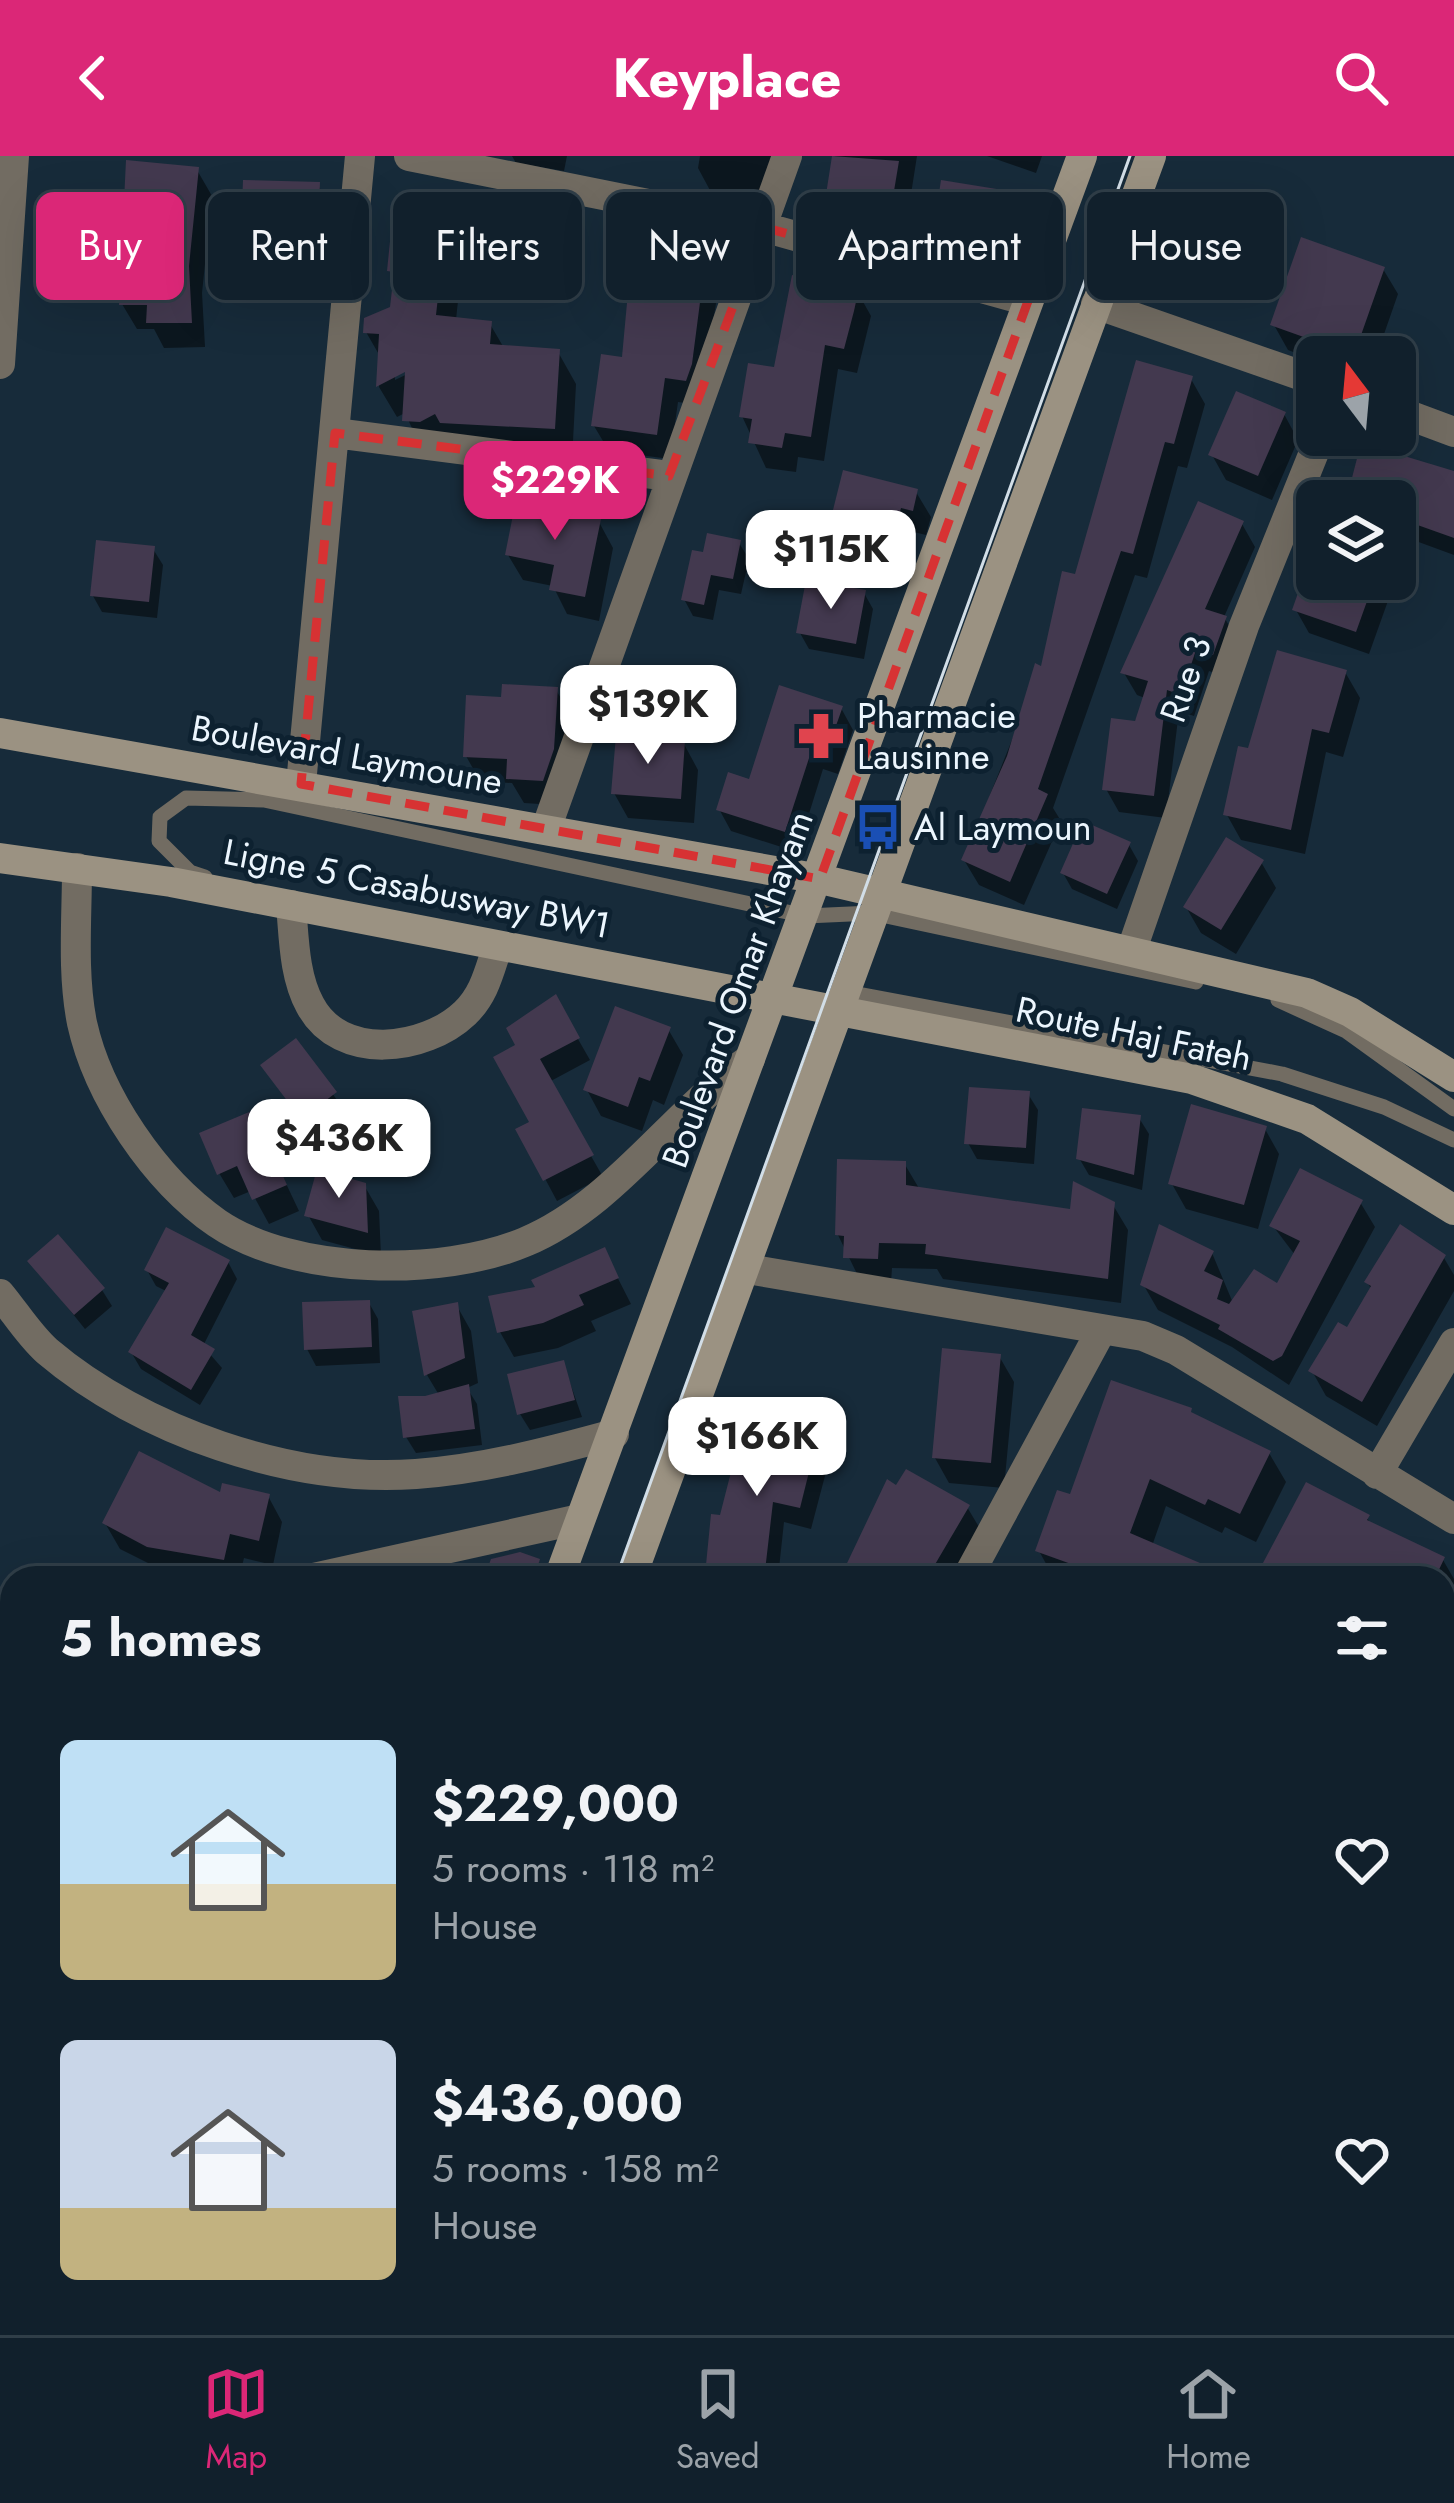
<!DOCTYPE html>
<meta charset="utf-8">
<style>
:root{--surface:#11202c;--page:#1a2834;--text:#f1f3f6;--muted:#9ca3a9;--line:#303e48;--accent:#db2777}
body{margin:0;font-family:Jost,sans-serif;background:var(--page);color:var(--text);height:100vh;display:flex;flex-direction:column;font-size:45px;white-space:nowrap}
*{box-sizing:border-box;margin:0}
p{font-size:39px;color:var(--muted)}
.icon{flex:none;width:66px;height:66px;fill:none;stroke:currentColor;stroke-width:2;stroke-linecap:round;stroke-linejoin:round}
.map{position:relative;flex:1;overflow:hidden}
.details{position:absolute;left:0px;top:1410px;width:1455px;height:771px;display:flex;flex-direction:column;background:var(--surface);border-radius:36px 36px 0 0;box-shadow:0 12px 48px #0002,0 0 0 3px var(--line)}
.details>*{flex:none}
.banner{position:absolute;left:36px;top:36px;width:1383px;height:108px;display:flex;gap:24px}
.needle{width:78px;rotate:344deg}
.controls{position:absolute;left:1296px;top:180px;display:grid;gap:24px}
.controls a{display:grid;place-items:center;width:120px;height:120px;border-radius:18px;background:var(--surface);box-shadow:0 12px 48px #0002,0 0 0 3px var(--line);font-size:60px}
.price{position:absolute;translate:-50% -102px;padding:0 27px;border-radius:24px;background:#fff;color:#222;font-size:39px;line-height:78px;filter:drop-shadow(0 3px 6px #0008)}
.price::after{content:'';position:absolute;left:50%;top:72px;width:36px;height:27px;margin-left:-18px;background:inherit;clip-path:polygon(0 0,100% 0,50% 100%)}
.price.active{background:var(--accent);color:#fff}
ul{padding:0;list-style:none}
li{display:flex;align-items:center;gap:36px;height:300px;padding:0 60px}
li span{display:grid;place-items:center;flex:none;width:336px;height:240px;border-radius:18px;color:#555}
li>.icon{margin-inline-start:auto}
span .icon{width:144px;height:144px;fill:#fffc;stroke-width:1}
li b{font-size:51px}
h2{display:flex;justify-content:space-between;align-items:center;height:144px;padding:0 60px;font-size:51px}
.chip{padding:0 42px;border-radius:18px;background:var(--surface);box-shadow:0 12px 48px #0002,0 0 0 3px var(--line);font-size:42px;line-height:108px}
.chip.active{background:var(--accent);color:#fff}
header{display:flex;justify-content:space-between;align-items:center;height:156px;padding:0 60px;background:var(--accent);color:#fff;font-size:54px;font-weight:700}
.tab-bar{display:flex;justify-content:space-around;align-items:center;height:168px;border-top:3px solid var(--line);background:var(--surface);font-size:33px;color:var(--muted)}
.tab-bar a{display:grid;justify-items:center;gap:6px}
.tab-bar .active{color:var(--accent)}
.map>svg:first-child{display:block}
.shadow{fill:#0007;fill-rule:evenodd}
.building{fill:#43394f}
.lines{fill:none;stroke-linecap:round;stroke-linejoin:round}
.lane{stroke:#726c62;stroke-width:15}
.street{stroke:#726c62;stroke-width:30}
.secondary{stroke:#9b9282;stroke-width:30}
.tram{stroke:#d2dee7;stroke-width:3}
.marked{fill:none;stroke:#d73233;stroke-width:9;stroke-dasharray:24 15;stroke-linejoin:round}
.labels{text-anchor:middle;stroke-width:10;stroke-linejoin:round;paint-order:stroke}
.street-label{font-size:36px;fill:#ecf6fe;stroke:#0d2130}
.poi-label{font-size:36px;fill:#ecf6fe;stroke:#0d2130;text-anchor:start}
</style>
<header><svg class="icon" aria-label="back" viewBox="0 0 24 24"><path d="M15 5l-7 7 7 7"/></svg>Keyplace<svg class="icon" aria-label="search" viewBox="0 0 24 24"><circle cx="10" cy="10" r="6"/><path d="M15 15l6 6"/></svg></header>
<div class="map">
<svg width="1454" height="2179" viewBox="0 0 1454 2179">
<rect width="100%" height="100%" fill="#172b3a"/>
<path class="shadow" d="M512 0H567L564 15 516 7Z
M700 0H781L760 46 712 38 698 12Z
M835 0H917L903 89 854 81 842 70 828 44Z
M987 0H1042L1036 17Z
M197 14 212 40 202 137 205 191 164 192 154 173H137L122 148Z
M318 29 332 54 331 105 259 103 244 77Z
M1007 38 1022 63 1013 119 949 109 935 83Z
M445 65 463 97 456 164 490 168 504 192 558 196 576 228 572 304 423 296 405 257 397 261 379 231 381 202 366 176 393 153 396 124 390 115ZM420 212 395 224V218Z
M704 103 719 128 700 249 678 246 670 303 609 295 594 270 625 204Z
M1383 113 1398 138 1376 201 1317 205 1288 194 1274 169Z
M857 135 871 160 857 217 838 213 824 305 798 301 796 316 766 312 742 260 777 215Z
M1191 223 1205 248 1187 312 1178 310 1147 422 1135 419 1053 652 1061 665 1024 749 979 729 964 704 1077 421Z
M1284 258 1298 284 1272 344 1226 324 1212 299Z
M1454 320V399L1405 381 1402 390 1395 388V345H1349Z
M916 336 931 361 926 379 914 376 903 422 844 407 829 382Z
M543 348 548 356 599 366 613 392 599 465 567 458 553 430 523 424 508 399Z
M1242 368 1255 391 1224 461 1238 485 1226 521 1209 515 1194 560 1179 555 1166 662 1119 656 1106 633 1145 542 1137 539 1124 517Z
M739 387 749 403 741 438 719 434 713 464 693 460 684 443 706 400Z
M153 393 163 409 157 462 102 456 93 440Z
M1316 396 1317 423H1378L1389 442 1369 498 1309 477 1296 454Z
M864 437 873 453 864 503 809 493 800 477Z
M1345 516 1360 542 1343 601 1326 596 1305 698 1241 684 1227 659 1250 596Z
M556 534 571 559 567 619 556 649 524 647 512 627 480 625 466 600 504 544Z
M841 552 853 574 838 618 823 613 797 696 731 675 719 653Z
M684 588 698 614 694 667 628 662 614 637Z
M1129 689 1138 705 1117 753 1072 733 1063 717Z
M1261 706 1276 732 1236 798 1201 777 1186 751Z
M555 843 590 904 549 926 603 1021 557 1045 519 974 533 967 519 890Z
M668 873 683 899 664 949 653 944 642 975 601 960 587 934Z
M296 886 344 954 313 978 274 926Z
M1028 938 1038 954 1034 1008 977 1003 968 987Z
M253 958 299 1055 269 1068 251 1035 234 1042 219 1017Z
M1139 962 1149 978 1142 1034 1089 1019 1079 1002Z
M1265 973 1279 998 1258 1073 1186 1053 1172 1028Z
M904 1007 920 1034 1073 1056 1113 1049 1128 1074 1121 1147 943 1123 937 1113 892 1112 891 1127 861 1126 838 1079Z
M364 1029 379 1055 381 1100 322 1084 308 1059Z
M1360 1046 1375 1071 1289 1229 1232 1191 1158 1154 1143 1128 1212 1097 1233 1147 1278 1131 1295 1099 1273 1070Z
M604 1095 631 1148 591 1165 596 1175 558 1192 514 1201 500 1176 539 1134Z
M1444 1102 1454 1119V1135L1377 1270 1326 1240 1312 1215 1348 1175 1372 1134 1367 1126Z
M31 1106 102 1134 112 1150 85 1173Z
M228 1106 237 1123 203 1190 222 1212 200 1249 141 1213 131 1196 168 1136 156 1130 147 1114Z
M369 1147 378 1163 380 1207 316 1210 307 1193Z
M457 1150 471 1175 478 1227 467 1232 477 1248 482 1289 416 1297 406 1281 439 1239 427 1219Z
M999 1200 1014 1226 1004 1332 949 1327 935 1302Z
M563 1207 582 1261 530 1274 520 1258Z
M1194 1261 1269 1297 1286 1326 1256 1386 1225 1371 1222 1377 1166 1350 1152 1390 1211 1422H1054L1039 1395 1072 1342Z
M813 1294 826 1316 811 1373 784 1366 778 1422H717L709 1408 722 1362Z
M268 1340 282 1366 273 1409 244 1402 239 1422 164 1415 120 1393 105 1367Z
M967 1351 982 1376 955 1422H843Z
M1367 1362 1372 1370 1443 1404 1454 1423V1436L1443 1459V1422H1259Z
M538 1405 548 1422H487Z
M1454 1601V1748L1449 1746 1443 1762V1624Z
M1454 1817V1854L1445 1839Z
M890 2169H954L952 2179H905Z"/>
<path class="building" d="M832 0 899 5 889 65 836 56 838 47 825 45Z
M126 4 199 11 189 110 192 167H146L147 149H119Z
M243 24 320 26 318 80 241 78Z
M941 24 1009 35 1000 95 932 84Z
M393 56 447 62 436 159 492 165 490 188 560 193 555 273 440 267 435 258 420 266 402 265 405 216 376 231 379 178 363 177 364 162 390 151 394 116 387 115Z
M1301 81 1385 111 1354 199 1270 169Z
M632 93 706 100 692 208 686 225 665 222 657 279 591 270 601 198 622 201Z
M792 119 859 132 854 155 844 193 825 189 811 281 785 277 782 292 748 287 752 263 739 261 748 207 774 211Z
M1136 204 1193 220 1174 288 1165 286 1133 398 1121 395 1038 633 1048 638 1010 726 961 704 1007 600 1035 507 1041 510 1062 415 1075 418Z
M1236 235 1286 256 1258 320 1208 299Z
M1361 287 1454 315V382L1395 361V345H1346Z
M843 314 918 333 913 355 901 352 889 398 826 382Z
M517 339 545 345 544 352 601 363 585 441 549 434 554 409 505 399Z
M1198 345 1244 365 1205 453 1227 460 1213 499 1196 494 1181 539 1167 534 1154 640 1102 634 1111 562 1135 565 1148 525 1120 517Z
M707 377 741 384 733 423 711 419 704 449 681 444 692 394 703 396Z
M96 384 155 390 149 446 90 440Z
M1303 423H1375L1356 476 1292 454Z
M806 424 866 434 856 488 796 477Z
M1277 494 1347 514 1329 577 1312 573 1291 674 1223 659 1238 590 1248 592Z
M502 528 558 531 554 593 543 625 506 623 507 603 463 601 466 539 501 541Z
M779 529 843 550 826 598 812 593 785 676 716 654 728 616 749 623Z
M616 579 685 585 681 643 611 638Z
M1083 665 1131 686 1107 738 1060 717Z
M1226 681 1264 704 1221 774 1183 751Z
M556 838 580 882 540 903 594 999 543 1025 515 973 529 966 493 901 515 889 506 872Z
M615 850 671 871 650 925 639 921 628 951 583 934Z
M296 882 337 936 301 963 260 909Z
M969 931 1030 935 1026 992 964 988Z
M1191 948 1267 970 1244 1049 1168 1028Z
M1082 952 1141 959 1134 1019 1076 1003Z
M254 954 269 988 256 997 275 1002 287 1029 252 1044 237 1010 217 1019 199 977Z
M837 1003 906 1005V1029L1070 1053 1073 1025 1115 1046 1108 1123 925 1098 926 1088 879 1087 878 1103 843 1102 844 1080 835 1079Z
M1300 1012 1363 1044 1282 1200 1273 1205 1218 1173 1220 1169 1140 1129 1159 1068 1214 1095 1204 1115 1223 1124 1217 1143 1229 1148 1254 1113 1277 1127 1300 1085 1269 1070Z
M317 1013 366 1027 368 1077 304 1060Z
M1400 1068 1446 1099 1362 1246 1308 1215 1338 1166 1347 1171 1371 1130 1364 1126Z
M166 1071 230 1104 191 1179 215 1193 191 1234 128 1196 169 1127 144 1114Z
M58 1078 105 1132 74 1159 27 1105Z
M605 1091 619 1122 579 1139 584 1149 543 1167 497 1177 488 1140 535 1131 531 1124Z
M370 1144 372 1191 304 1194 302 1146Z
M458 1146 465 1202 424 1220 412 1155Z
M942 1192 1001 1198 991 1307 932 1302Z
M564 1204 575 1244 517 1259 507 1218Z
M1111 1224 1192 1252 1191 1256 1271 1295 1240 1358 1208 1343 1205 1349 1150 1323 1130 1377 1235 1422H1110L1035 1395 1057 1334 1070 1338Z
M469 1228 475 1273 403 1282 398 1240H425Z
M742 1273 815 1292 800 1352 773 1346 765 1415 706 1409 711 1358 720 1359Z
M139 1295 220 1336 222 1327 270 1338 259 1385 230 1378 224 1404 147 1391 102 1367Z
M906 1313 970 1349 927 1422H840L887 1323 896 1329Z
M1306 1326 1370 1359 1367 1364 1445 1401 1435 1422H1255Z
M520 1396 540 1403 534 1422H484L491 1403Z"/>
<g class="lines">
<path class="lane" d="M205 721 190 716 159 685 160 661 186 642 264 644 806 760 872 757 1196 826
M842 835 1282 918 1384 951 1454 984
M1278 844 1346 875 1454 953
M1443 2020 1454 1995
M1443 2155 1454 2161
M1063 2169 1066 2179"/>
<path class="street" d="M409 0 763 71 1028 145
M1096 148 1317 225
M0 208 14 0
M1395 254 1454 276
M335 277 669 320
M301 628 360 0
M546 673 787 0
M77 712C77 763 72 817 82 867 98 940 155 1024 217 1067 293 1119 442 1121 525 1086 614 1049 672 957 750 903
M291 749C294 782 294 820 310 849 340 906 425 895 465 857 484 839 489 816 497 792
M1131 796 1244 470 1321 279
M747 1113 1143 1180 1176 1194 1454 1363
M0 1138C15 1156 29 1179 47 1195 141 1275 292 1327 416 1318 483 1313 549 1296 614 1278
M1377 1318 1454 1187
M314 1422 580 1363
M967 1422 1102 1173
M1443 1511 1454 1490
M0 1689 12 1656
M0 1888 12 1893
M1443 1916 1448 1906
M0 2088 12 2052
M470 2169 499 2179
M1397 2169 1412 2179
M115 2179 118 2169"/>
<path class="secondary" d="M0 577 820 723 1307 837 1350 856 1454 921
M0 702 171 726 1192 923 1307 963 1454 1054
M559 1422 1082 0
M631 1422 1151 0
M283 2179 287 2169
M351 2179 355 2169"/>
<path class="tram" d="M616 1422 1130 0
M326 2179 330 2169"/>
</g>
<path class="marked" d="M763 71 1028 145 820 723 301 628 335 277 669 320Z"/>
<defs>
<symbol id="pharmacy-bare" viewBox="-9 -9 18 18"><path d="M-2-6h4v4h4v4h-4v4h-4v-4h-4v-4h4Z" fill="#e0444e" stroke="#0d2130" stroke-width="2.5" paint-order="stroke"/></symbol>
<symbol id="bus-bare" viewBox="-9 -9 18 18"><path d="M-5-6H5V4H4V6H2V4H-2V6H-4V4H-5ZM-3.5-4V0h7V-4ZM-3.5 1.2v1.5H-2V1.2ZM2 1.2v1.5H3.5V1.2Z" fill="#1a4fb4" stroke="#0d2130" stroke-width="2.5" paint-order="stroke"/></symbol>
</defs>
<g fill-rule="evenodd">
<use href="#pharmacy-bare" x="788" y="547" width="66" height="66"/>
<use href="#bus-bare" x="845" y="638" width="66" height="66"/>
</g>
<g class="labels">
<g class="street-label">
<text transform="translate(1185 523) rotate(-71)" y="13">Rue 3</text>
<text transform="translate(347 598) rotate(10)" y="13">Boulevard Laymoune</text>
<text transform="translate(417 732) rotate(11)" y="13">Ligne 5 Casabusway BW1</text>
<text transform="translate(737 833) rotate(-70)" y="13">Boulevard Omar Khayam</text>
<text transform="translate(1134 877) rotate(12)" y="13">Route Haj Fateh</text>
</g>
<g class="poi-label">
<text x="857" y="572">Pharmacie<tspan x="857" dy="41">Lausinne</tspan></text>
<text x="914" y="684">Al Laymoun</text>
</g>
</g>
</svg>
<div class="controls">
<a><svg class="needle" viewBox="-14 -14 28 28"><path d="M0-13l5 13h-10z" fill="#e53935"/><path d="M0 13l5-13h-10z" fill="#9ca3a9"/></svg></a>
<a><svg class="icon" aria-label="layers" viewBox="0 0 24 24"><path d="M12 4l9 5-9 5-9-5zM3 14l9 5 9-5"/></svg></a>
</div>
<b class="price active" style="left:555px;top:387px">$229K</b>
<b class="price" style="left:831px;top:456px">$115K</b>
<b class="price" style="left:648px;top:611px">$139K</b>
<b class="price" style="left:339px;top:1045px">$436K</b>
<b class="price" style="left:757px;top:1343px">$166K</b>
<div class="banner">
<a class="chip active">Buy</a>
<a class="chip">Rent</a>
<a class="chip">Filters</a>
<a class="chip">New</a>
<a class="chip">Apartment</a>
<a class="chip">House</a>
</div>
<section class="details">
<h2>5 homes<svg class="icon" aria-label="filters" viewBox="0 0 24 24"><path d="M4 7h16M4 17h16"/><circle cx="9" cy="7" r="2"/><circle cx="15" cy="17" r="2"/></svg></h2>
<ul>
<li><span style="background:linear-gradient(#bfe0f5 60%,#c2b280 0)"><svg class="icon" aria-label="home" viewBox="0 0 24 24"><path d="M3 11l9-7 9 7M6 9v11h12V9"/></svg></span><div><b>$229,000</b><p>5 rooms · 118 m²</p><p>House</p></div><svg class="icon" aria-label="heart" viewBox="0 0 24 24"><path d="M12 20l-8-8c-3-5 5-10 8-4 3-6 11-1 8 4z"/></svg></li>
<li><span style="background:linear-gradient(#c9d6e8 70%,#c2b280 0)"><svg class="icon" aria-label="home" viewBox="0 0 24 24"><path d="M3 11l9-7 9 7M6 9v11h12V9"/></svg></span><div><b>$436,000</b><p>5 rooms · 158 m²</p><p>House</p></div><svg class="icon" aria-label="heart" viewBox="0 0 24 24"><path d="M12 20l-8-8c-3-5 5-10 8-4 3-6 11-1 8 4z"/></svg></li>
</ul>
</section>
</div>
<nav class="tab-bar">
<a class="active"><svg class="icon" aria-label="map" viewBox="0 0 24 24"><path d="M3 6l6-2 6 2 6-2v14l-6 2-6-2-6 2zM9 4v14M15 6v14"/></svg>Map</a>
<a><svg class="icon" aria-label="saved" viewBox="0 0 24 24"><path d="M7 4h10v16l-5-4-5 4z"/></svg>Saved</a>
<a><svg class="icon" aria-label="home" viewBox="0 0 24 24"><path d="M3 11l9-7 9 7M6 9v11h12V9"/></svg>Home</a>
</nav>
